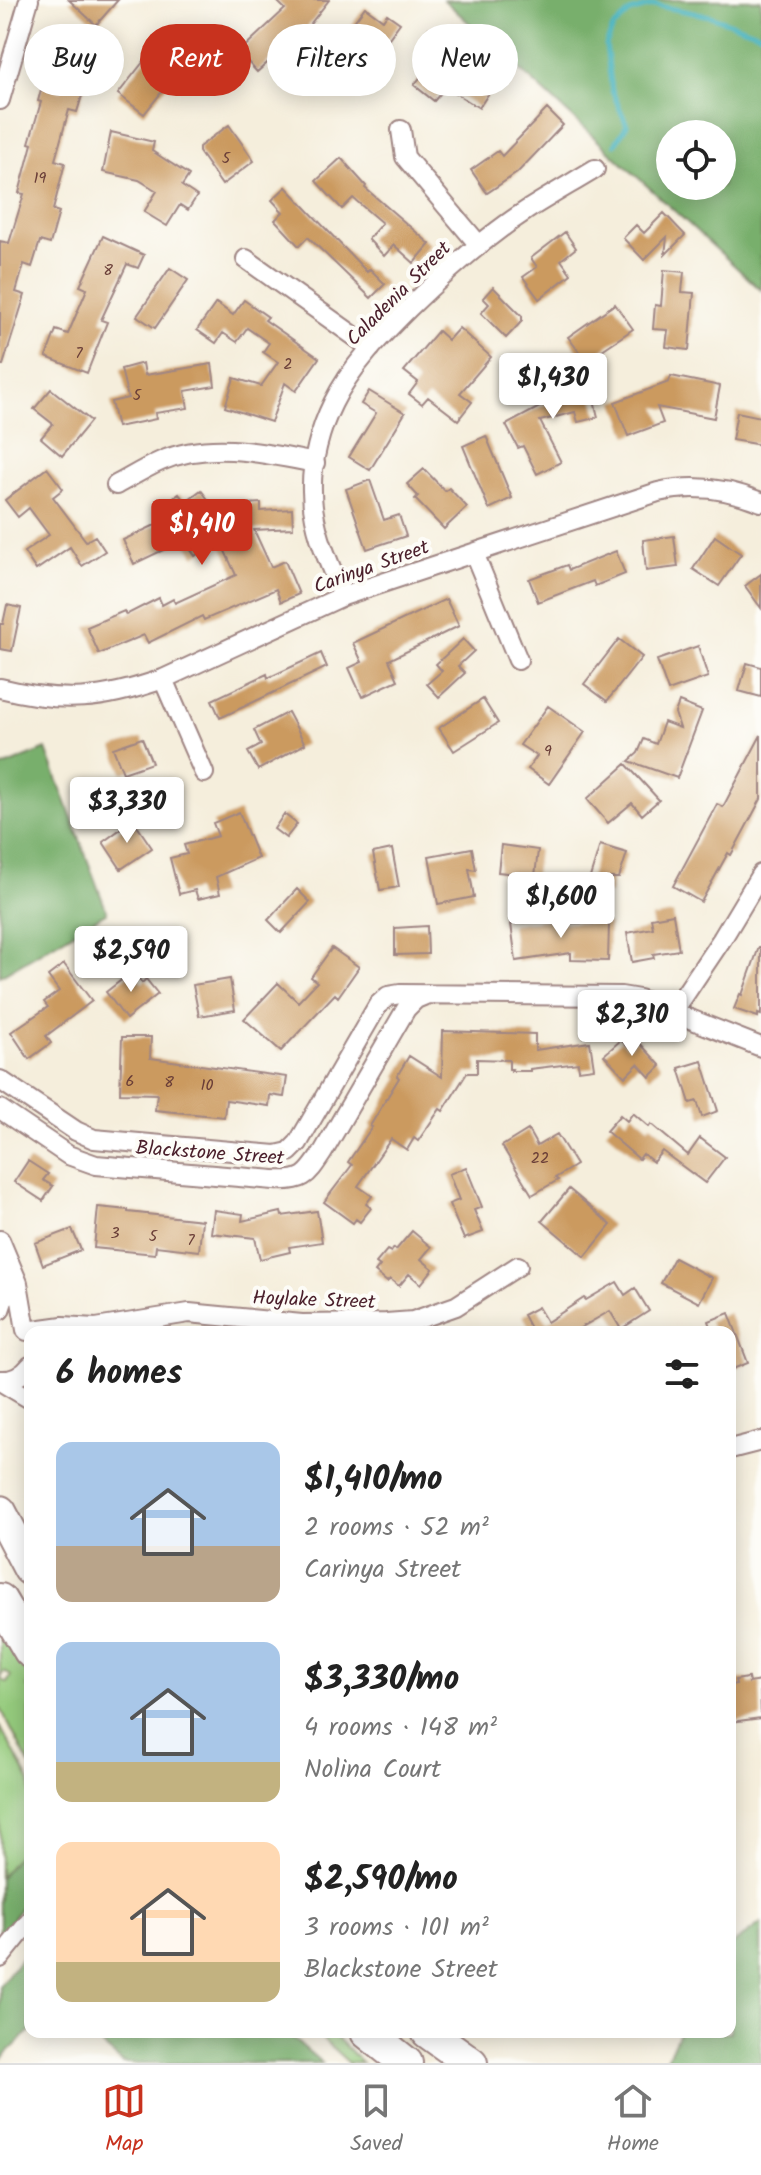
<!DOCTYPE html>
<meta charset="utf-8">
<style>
:root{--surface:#fff;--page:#f2f2f2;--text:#222;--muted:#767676;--line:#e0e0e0;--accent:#c8321e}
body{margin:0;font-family:Kalam,sans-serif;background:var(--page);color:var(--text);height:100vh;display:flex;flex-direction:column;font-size:30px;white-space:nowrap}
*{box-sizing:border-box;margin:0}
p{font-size:26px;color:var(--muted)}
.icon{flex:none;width:44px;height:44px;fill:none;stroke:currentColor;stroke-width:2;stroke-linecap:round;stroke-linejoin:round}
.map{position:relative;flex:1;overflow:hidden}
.sheet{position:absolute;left:24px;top:1326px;width:712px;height:712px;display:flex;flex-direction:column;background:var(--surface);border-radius:16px;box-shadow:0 4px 20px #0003}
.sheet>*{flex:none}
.hud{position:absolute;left:24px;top:24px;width:714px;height:72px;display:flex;gap:16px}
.controls{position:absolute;left:656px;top:120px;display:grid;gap:16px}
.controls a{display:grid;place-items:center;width:80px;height:80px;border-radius:50%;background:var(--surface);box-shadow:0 4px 20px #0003;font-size:40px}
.price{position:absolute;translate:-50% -68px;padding:0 18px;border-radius:8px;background:#fff;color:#222;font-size:26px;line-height:52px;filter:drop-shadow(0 2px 4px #0008)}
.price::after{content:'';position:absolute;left:50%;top:48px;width:24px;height:18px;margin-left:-12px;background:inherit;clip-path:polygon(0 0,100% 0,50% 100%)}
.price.on{background:var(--accent);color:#fff}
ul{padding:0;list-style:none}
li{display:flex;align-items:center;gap:24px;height:200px;padding:0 32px}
li span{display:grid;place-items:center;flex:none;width:224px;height:160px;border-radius:16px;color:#555}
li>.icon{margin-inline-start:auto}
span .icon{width:96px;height:96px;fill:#fffc;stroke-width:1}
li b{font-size:34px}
h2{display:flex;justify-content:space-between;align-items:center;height:96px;padding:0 32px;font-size:34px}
.pill{padding:0 28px;border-radius:36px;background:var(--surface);box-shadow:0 4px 20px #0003;font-size:28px;line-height:72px}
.pill.on{background:var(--accent);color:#fff}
.tab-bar{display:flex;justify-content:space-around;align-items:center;height:112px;border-top:2px solid var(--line);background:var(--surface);font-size:22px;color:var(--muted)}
.tab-bar a{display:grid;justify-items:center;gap:4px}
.tab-bar .on{color:var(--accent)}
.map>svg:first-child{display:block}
.green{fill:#95cb7d;stroke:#707554;stroke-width:2}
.forest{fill:#78af6c;stroke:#61674c;stroke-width:2;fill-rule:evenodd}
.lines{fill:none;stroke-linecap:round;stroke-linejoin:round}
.stream{stroke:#42b1bd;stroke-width:5}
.building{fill:#cb9a5f}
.street-casing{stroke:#a08684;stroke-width:22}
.highway-casing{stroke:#a08684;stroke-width:36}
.street{stroke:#fff;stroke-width:18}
.highway{stroke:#fff;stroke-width:32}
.labels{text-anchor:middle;stroke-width:8;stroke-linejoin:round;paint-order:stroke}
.number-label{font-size:16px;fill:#6a3e38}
.street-label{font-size:20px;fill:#4a1f2b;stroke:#fdfcf7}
</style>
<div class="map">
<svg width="761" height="2063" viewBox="0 0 761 2063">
<rect width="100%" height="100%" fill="#fdfcf7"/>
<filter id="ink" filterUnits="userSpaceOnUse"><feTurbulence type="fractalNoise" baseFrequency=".0125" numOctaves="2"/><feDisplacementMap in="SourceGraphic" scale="16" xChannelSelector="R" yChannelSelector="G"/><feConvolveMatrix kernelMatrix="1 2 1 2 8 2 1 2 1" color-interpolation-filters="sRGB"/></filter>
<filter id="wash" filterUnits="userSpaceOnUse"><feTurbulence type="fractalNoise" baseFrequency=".006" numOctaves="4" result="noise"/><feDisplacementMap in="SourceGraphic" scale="32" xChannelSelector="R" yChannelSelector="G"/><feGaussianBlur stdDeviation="1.8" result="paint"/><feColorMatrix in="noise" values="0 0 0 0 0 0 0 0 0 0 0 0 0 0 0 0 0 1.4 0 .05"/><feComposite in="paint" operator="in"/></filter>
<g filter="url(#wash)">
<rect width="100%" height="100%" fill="#f5eedc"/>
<path class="green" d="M0 1630 29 1678 27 1686 30 1691V1766L0 1707V1679L7 1683 11 1676 4 1671 0 1678Z
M0 1726 30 1782V1845L21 1851 0 1878Z
M315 2032H331L362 2063H349Z"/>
<path class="forest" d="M444 0H761V290ZM722 134V186H670V134Z
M46 749 107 912 0 976V768Z
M21 1851 30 1857V1897L0 1934V1878Z
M761 1923V2063H665L679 2032H730V1946Z
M30 1947V2031L0 2060V1985Z
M86 2032H286L322 2063H123Z"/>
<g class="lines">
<path class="stream" d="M615 144 627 125 612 91 606 45 613 28 630 12 654 5 710 16 761 34"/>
</g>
<g id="blocks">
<path class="building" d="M69 0H118L96 25Z
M276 0H329L307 28 257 72 239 52 285 9Z
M365 7 383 20 387 14 400 23 367 68 349 55 357 43 345 34Z
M57 24 93 31 90 49 82 47 78 64 51 59Z
M429 28 477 68 480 63 500 76 479 108 446 87 434 101 414 85 432 63 425 57 432 49 420 39Z
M159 42 175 56 170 62 179 70 144 114 118 94Z
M67 70 88 76 77 112 69 110 55 160 65 163 53 210 59 212 50 244 40 241 32 267 24 264 16 292 25 295 3 365H0V241L9 243 24 194 19 193 32 144 29 143 41 102 38 101 42 86 61 91Z
M547 109 563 125 517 173 487 193 471 170 498 151 502 156Z
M229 125 254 161 222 185 199 152V147Z
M111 132 154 142 152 151 189 175 182 186 197 196 188 210 180 205 167 226 144 212 157 191 139 180 103 172Z
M341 158 366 186 365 188 430 244 414 263 394 245 384 256 368 239 382 223 353 198 342 209 316 181Z
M286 187 367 272 370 269 385 284 371 298 308 237 299 246 275 220 283 212 272 200Z
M664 213 685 235 665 255 667 237 644 260 623 238 636 225 644 233Z
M565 232 576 248 561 260 571 274 539 299 523 277 537 267 531 258Z
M103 236 144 255 138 268 127 264 101 320 107 322 87 373 46 357 56 330 68 334 87 289 80 286Z
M170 268 188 280 155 328 137 316Z
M664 270 684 272 682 292 694 293 689 350 666 347 668 330 653 329 655 305 661 306Z
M493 287 522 316V321L506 338 481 313 489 304 483 298Z
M244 300 268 317 265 320 319 358 296 391 285 383 271 422 225 407 234 378 261 386 278 362 263 352 269 343 247 328 237 342 223 333 216 343 197 330 216 303 233 315Z
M615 304 633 329 586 361 568 337Z
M459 328 491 357 460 393 472 402 458 420 428 397 422 404 409 394 418 382 404 371 438 331 448 340Z
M143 363 145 375 212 364 215 386 185 391 188 408 155 413 156 419 117 427 111 402 128 398 121 369Z
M585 364 598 417 578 422 575 412 540 421 561 462 537 474 523 446 518 448 506 425 549 402 547 395 580 386 572 375Z
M671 376 720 386 714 418 657 407 663 423 628 436 615 402 669 382Z
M51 389 91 421 62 456 41 438 53 424 34 409Z
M369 391 405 413 370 470 349 457 376 413 361 404Z
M737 412 761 417V445L732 440Z
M486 436 512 498 489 509 463 446Z
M47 468 63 489 53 497 86 541 95 536 105 551 82 566 70 547 36 570 24 552 49 535 29 508 18 517 5 500Z
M424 469 445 491 449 488 467 507 444 529 415 499 418 496 407 484Z
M370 480 384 520 399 515 406 536 367 549 346 489Z
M201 490 213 506 261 503V511L292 509 293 528 254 530 271 567 285 561 299 594 281 602 276 589 204 620 202 616 148 643 144 635 99 654 87 627 124 611 126 615 159 598 162 605 173 599 175 603 236 575 219 538 195 556 184 540 134 564 123 540 168 519 160 508 179 494 185 502Z
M674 536 678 567 646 571 643 540Z
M715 536 741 554 719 586 693 569Z
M616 551 625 574 595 586 593 581 538 602 529 579 567 565 569 570Z
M761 574V608L745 586Z
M446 599 459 626 389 660 398 680 362 697 349 668 362 662 353 643Z
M7 605 21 608 12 651 0 649V624H3Z
M463 639 474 651 458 666 465 673 439 697 427 684 442 671 436 664Z
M619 639 642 657 607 701 584 684Z
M698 646 708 677 668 691 657 660Z
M321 653 327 667 220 718 212 700 267 674 268 678Z
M747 663 761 667V697L739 691Z
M483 699 498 723 454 751 439 728Z
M679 702 702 711 677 778 629 761 638 753 644 739 656 744 664 722 680 728 675 713Z
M548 706 585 732 549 784 528 769 537 756 520 745Z
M288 712 305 744 258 770 248 752 261 745 254 730Z
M761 735V799L731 855 728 853 701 902 673 886 717 804 723 807Z
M142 738 152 763 123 773 113 748Z
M626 764 659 800 642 815 632 803 608 823 587 799Z
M239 812 258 858 216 877 220 894 198 899 195 890 179 894 170 858 187 854 184 845 218 836 213 823Z
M284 814 297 824 286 838 274 829Z
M133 820 152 848 121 869 103 842Z
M501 845 538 850 535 876 498 872Z
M600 845 627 853 619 878H611L610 894 587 887Z
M472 848 476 870 469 869 474 897 438 904 429 856Z
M392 849 399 887 380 890 373 853Z
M297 889 310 902 281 933 268 920Z
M673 914 679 950 653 954 654 958 632 962 627 933 653 928 651 918Z
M555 918 556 922 609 924 608 961 571 960V953L516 961 511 924Z
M427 926 428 954 395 955V928Z
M759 947H761V1015L758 1014V1017L734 1009 740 994 742 995Z
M332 948 359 967 338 997 335 994 281 1051 244 1019 278 983 298 1002 317 982 311 977Z
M64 964 92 1001 46 1036 51 1043 29 1059 11 1032 48 1007 44 1002 59 991 48 976Z
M133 971 142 983 146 979 158 994 126 1019 106 992Z
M230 979 235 1010 199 1016 193 985Z
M443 1031 535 1034V1050L590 1042 594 1068 579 1070 578 1063 530 1069V1071H511L512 1069H509V1060L477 1059V1073H467L443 1111 440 1109 418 1141 414 1138 407 1150 391 1139 358 1186 372 1196 366 1204 371 1208 360 1222 356 1219 353 1223 324 1202 352 1165 348 1162 372 1127 370 1126 399 1078 397 1076 409 1056 442 1077Z
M122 1037H151L150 1058 287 1077 284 1097 270 1095 269 1106 226 1100 224 1117 155 1110 157 1094 120 1093Z
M636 1039 661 1066 650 1077 638 1064 625 1077 604 1055 621 1040 628 1047Z
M702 1061 718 1111 702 1117 697 1101 690 1103 679 1068Z
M633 1113 649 1127 651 1124 688 1155 700 1138 725 1157 705 1183 662 1151 653 1162 643 1154 639 1159 606 1131 620 1115 627 1121Z
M528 1130 537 1146 557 1134 576 1165 555 1178 558 1180 532 1195 502 1146Z
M28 1161 48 1174 43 1180 53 1186 43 1201 14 1182Z
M466 1167 482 1207 474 1210 483 1232 464 1239 449 1204 459 1200 449 1174Z
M569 1189 611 1225 585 1257 542 1221Z
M98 1207 128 1210V1212L202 1220 199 1251 156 1246 155 1254 94 1248Z
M214 1210 243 1214 242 1221 281 1212 282 1216 317 1211 322 1242 289 1247 290 1252 260 1259 255 1238 211 1233Z
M72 1229 81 1250 43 1265 35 1243Z
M412 1231 431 1247 421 1259 433 1269 421 1284 409 1274 399 1286 390 1279 387 1282 375 1272 380 1266 376 1263 387 1250 391 1252 394 1248 396 1250Z
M674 1258 712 1278 699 1303 661 1283Z
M617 1282 625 1295 635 1288 649 1311 621 1329 610 1311 573 1332H532L523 1315 538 1307 547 1322 584 1298 586 1300Z
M729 1313 748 1363 730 1370V1332H713L709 1321Z
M748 1678 749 1683 760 1681 761 1718 730 1722 731 1685 736 1684 735 1680Z"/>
</g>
</g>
<g filter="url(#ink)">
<use href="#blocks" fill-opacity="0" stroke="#a08684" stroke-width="2"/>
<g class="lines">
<defs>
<path id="street" d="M0 100 29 0
M401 130 405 157 479 245
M246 259 371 348
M116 485C131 477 145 468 161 461 210 440 264 453 315 463
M474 553 518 660
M343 596C329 563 312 528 312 491 311 463 320 429 333 403 351 366 381 336 409 308 446 272 484 238 527 210 549 196 572 183 595 169
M163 679 204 773
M0 688C63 704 103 700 163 679L343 596 658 492C694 484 727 488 761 502
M673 1012 722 939 761 874
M0 1080 76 1131 94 1139 276 1155 289 1152 298 1143 378 1005 388 996 400 994 621 996 639 999 660 1007 761 1047
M0 1109 68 1155 96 1165 274 1180C304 1182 307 1176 323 1152L406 1009 416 999 428 994
M0 1240 18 1283 26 1330
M0 1310 6 1292 5 1262
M27 1331 63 1326 96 1328
M83 1332 96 1328 189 1313 302 1324 386 1323 413 1321 456 1306 518 1266
M0 1380C13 1381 22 1376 30 1366
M0 1381 30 1399
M730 1449 761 1441
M0 1958 30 1921"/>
<path id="highway" d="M0 1512 30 1569
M0 1600 30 1651
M367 2032 406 2063
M428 2032 471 2063"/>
</defs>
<use href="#street" class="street-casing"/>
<use href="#highway" class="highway-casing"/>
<use href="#street" class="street"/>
<use href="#highway" class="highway"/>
</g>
</g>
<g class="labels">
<g class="number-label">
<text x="226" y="163">5</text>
<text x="40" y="183">19</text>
<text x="108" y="275">8</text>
<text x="79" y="358">7</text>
<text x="288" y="369">2</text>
<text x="137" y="400">5</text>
<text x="548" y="756">9</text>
<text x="130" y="1086">6</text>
<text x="169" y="1087">8</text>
<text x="207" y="1090">10</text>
<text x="540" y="1163">22</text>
<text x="115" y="1238">3</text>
<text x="153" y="1241">5</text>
<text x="191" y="1245">7</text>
</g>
<g class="street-label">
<text transform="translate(398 293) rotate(-45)" y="7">Caladenia Street</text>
<text transform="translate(371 566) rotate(-20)" y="7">Carinya Street</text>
<text transform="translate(210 1152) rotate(4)" y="7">Blackstone Street</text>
<text transform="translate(314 1299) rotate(2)" y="7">Hoylake Street</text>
</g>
</g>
</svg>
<div class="controls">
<a><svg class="icon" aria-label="locate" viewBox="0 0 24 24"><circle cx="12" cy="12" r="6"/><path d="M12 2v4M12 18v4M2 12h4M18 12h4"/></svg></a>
</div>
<b class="price" style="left:553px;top:421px">$1,430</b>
<b class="price on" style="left:202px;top:567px">$1,410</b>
<b class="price" style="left:127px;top:845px">$3,330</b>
<b class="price" style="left:561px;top:940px">$1,600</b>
<b class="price" style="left:131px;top:994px">$2,590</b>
<b class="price" style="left:632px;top:1058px">$2,310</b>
<div class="hud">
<a class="pill">Buy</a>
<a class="pill on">Rent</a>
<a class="pill">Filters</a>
<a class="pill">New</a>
</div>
<section class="sheet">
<h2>6 homes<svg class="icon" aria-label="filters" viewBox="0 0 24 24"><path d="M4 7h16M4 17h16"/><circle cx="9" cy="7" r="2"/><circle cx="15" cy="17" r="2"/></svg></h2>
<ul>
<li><span style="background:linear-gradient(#a9c7e8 65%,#b9a48a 0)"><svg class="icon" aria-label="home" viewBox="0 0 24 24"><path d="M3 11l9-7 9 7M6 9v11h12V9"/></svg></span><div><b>$1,410/mo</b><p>2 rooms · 52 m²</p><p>Carinya Street</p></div></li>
<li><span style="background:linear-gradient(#a9c7e8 75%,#c2b280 0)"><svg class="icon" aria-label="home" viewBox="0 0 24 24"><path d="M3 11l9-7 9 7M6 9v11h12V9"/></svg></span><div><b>$3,330/mo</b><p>4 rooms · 148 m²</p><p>Nolina Court</p></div></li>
<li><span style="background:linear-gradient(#ffd9b3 75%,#c2b280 0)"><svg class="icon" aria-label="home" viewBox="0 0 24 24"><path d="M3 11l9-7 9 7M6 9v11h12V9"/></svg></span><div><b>$2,590/mo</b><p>3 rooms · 101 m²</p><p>Blackstone Street</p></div></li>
</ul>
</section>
</div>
<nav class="tab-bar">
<a class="on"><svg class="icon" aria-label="map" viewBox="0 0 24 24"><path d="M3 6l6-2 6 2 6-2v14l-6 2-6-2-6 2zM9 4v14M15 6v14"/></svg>Map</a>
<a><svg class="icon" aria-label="saved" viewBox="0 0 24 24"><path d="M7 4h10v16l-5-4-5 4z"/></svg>Saved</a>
<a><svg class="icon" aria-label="home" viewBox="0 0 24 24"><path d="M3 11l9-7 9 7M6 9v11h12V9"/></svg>Home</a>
</nav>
